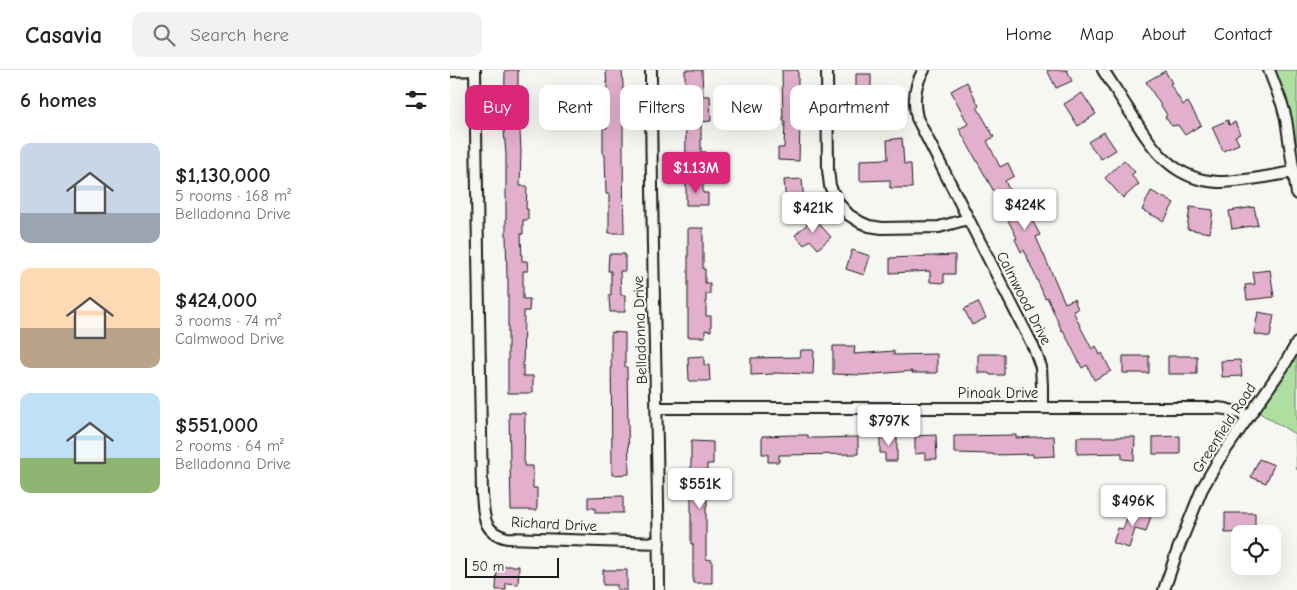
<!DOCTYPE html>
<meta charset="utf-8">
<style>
:root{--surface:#fff;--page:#f2f2f2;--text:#222;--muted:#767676;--line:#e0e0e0;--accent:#db2777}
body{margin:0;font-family:"Comic Neue",sans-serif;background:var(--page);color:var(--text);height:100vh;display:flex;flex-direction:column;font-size:19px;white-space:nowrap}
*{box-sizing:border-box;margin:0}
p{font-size:16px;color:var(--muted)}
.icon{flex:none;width:28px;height:28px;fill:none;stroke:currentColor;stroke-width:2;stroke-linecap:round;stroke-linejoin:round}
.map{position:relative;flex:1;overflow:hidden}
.drawer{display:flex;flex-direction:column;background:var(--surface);width:450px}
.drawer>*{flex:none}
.hud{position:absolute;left:15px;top:15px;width:475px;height:45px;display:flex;gap:10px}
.tools{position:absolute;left:781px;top:455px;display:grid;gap:10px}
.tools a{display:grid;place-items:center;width:50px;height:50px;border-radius:10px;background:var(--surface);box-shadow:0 5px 20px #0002;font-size:25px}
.scale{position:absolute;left:15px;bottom:12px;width:94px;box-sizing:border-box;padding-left:5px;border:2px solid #1c1c1c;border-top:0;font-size:14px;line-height:18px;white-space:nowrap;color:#1c1c1c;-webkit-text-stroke:4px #f6f6f2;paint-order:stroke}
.price{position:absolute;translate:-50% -42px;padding:0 11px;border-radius:5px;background:#fff;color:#222;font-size:16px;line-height:32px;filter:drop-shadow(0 1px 2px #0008)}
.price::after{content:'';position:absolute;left:50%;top:30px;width:15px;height:11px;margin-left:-8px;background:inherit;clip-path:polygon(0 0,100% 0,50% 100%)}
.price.active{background:var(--accent);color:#fff}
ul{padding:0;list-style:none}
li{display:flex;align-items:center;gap:15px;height:125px;padding:0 20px}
li span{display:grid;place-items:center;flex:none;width:140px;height:100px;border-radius:10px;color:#555}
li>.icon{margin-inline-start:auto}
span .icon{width:60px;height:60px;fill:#fffc;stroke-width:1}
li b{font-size:21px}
h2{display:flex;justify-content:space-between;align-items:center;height:60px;padding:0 20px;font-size:21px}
.pill{padding:0 18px;border-radius:10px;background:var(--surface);box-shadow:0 5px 20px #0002;font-size:18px;line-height:45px}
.pill.active{background:var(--accent);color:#fff}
header{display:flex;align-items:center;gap:30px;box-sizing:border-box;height:70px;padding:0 25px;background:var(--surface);border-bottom:1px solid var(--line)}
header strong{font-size:24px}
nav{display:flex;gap:28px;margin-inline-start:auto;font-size:18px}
.search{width:350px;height:45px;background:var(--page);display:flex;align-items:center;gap:12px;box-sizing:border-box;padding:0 18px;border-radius:10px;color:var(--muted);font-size:19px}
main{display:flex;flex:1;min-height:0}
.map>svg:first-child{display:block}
.green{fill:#aedfa0;stroke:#657e5e}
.building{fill:#e2b0cd;stroke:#1c1c1c}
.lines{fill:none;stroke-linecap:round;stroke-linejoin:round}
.minor-casing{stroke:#1c1c1c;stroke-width:14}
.minor{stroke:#f6f6f2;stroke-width:10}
.labels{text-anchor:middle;stroke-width:4.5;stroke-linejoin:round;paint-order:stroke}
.street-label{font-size:15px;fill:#1c1c1c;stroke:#f6f6f2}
</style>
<header>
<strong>Casavia</strong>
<div class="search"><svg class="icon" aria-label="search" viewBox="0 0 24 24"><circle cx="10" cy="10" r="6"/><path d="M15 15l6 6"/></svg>Search here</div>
<nav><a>Home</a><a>Map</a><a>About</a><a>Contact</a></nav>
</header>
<main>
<section class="drawer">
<h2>6 homes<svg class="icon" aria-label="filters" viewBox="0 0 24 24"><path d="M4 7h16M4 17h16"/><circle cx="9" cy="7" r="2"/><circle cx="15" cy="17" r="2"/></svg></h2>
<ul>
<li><span style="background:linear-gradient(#c9d6e8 70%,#9aa5b1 0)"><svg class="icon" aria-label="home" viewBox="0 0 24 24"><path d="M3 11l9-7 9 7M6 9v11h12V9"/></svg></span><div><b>$1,130,000</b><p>5 rooms · 168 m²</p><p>Belladonna Drive</p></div></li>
<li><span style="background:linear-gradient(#ffd9b3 60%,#b9a48a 0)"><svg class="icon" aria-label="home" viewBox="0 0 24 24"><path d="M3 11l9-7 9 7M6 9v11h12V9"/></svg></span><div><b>$424,000</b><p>3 rooms · 74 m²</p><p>Calmwood Drive</p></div></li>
<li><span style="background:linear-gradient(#bfe0f5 65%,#8fb573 0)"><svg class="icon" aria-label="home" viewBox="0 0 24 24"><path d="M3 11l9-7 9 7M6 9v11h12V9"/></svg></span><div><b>$551,000</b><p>2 rooms · 64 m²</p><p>Belladonna Drive</p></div></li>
</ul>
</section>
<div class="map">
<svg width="847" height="520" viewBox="0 0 847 520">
<rect width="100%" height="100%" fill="#f6f6f2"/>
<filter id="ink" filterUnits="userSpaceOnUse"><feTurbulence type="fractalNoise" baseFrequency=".02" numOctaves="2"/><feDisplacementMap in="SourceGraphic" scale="10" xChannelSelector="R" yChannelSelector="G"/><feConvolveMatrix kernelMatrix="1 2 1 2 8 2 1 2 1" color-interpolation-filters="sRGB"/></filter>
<g filter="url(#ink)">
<path class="green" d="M822 0H847V124Z
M839 288H847V400L845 364 803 339Z"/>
<path class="building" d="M55 0H68V33H74V43H69L71 81 70 116H77L76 139H78V150H73V164H71L72 191H77L78 201H73V229H80L79 241H74L73 306H83V323H58V208H57L56 164V85L54 60Z
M156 0H172L175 46H173V85L174 163H159V124H156L155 85H153V58H157L155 20H157Z
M235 0H252L253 26H260L261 51 251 52V82H256V92H236Z
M332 0H348V25H349V37H352V51H350L349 91 328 90V78H334L335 51H333Z
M597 0H617L622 11 606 18Z
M715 1 722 13 720 14 733 35 738 32 751 55 735 65 728 55 722 56 715 47 717 45 696 12Z
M406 4H421V26H406Z
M517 12 529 36 527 37 544 67 537 71 550 97 558 93 564 106 555 111 566 134 572 131 590 165 586 167 615 233 624 229 628 239 623 241 632 260 642 279 646 276 650 285 652 283 661 301 644 310 637 295 632 298 613 260 612 261 597 227 595 228 574 180 571 182 565 169 567 168 542 118 509 59 518 54 501 21Z
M632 23 646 44 628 56 614 34Z
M778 50 779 55 785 52 790 64 785 66 789 74 773 81 762 57Z
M654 62 666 80 651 89 638 72Z
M452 68 454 94H461L462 118H440V110L410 111V90L438 89 437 70Z
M674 90 685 102 681 105 689 114 673 128 655 108Z
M352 109 354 133 336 134 334 110Z
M236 111H253V123H258V135H236Z
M701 121 724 133 714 151 692 140Z
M740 137 763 140 760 163 737 159Z
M804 137 808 155 782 159 779 141Z
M364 148 381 167 368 179 360 170 354 175 345 165Z
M238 158H253V199H255V213H260V224H256V246H261V261L255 260V267H238Z
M402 180 420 186 414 205 396 199Z
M159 184H175V201H170L171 225H175V242H160L159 225H161V201H158Z
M505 185V204H494V213L480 212V201L440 203V188Z
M820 200 824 227 797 230 795 215 805 214 803 202Z
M528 232 536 248 522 255 514 239Z
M808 242 824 245 820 267 804 264Z
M161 262 175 263V297H177L179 404 162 405Z
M383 276H405L404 284 444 281V285L487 284V303H462V301L413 305 383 304Z
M351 280H364L363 304 323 303V304L301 305V288L350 287Z
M528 284H554V305H540L539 303H528Z
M254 286V295H259L260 311H239L238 287Z
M673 286H699V303H673Z
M718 286H747V304H718Z
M790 290 792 306 772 307 771 291Z
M59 343H75L74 396H83V418H87V440H61Z
M344 365H358V368H369L408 367V384L329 385V392H318V384H312V366Z
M430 365H447V391H435V383H430Z
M486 365 487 389H475V383L465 384V366Z
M566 365V368L604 366 605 386 583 387V384L543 385V384L504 383V366Z
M730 366V384H703V367Z
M627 367H685L684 390 672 389V383L627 384Z
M241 371 263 372V394H257V436H256V489L262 490V513H243V474H241Z
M809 389 824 395 816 413 801 407Z
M173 426V443H145V438H138V427Z
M681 437 702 443 696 462 685 459 679 478 663 473 668 458 673 459Z
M775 443H805V462L775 463Z
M47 496H69L68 514 56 513V520H46Z
M153 500H177V520H167V515H153Z"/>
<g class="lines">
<defs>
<path id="minor" d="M25 0 32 424C34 445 32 462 57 468L209 473
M201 0C201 173 208 347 209 520
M377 0 378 100 380 116 385 127 390 135 399 145 410 152 419 156 432 158 489 157 518 149
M474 0C464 15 463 31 467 48L584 278 591 297 592 316V338
M653 0C663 15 672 30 682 45 702 79 724 110 768 112 793 112 819 106 844 102
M819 0 832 34 836 49 847 124
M0 1 25 0
M207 338H767L776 339 799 346
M714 520 728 479 752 419 768 391 833 297 847 273"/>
</defs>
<use href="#minor" class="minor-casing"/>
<use href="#minor" class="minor"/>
</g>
</g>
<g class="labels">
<g class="street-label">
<text transform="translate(574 228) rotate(63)" y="5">Calmwood Drive</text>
<text transform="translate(190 260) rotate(-92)" y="5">Belladonna Drive</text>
<text x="548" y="328">Pinoak Drive</text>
<text transform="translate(774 358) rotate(-57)" y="5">Greenfield Road</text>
<text transform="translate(104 454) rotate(3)" y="5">Richard Drive</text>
</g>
</g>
</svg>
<div class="tools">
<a><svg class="icon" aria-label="locate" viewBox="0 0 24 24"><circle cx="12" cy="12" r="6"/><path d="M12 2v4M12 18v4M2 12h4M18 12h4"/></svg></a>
</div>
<div class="scale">50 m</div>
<b class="price active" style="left:246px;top:124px">$1.13M</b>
<b class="price" style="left:575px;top:161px">$424K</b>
<b class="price" style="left:363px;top:164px">$421K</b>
<b class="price" style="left:439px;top:377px">$797K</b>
<b class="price" style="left:250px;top:440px">$551K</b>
<b class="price" style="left:683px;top:457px">$496K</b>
<div class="hud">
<a class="pill active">Buy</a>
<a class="pill">Rent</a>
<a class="pill">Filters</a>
<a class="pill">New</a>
<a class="pill">Apartment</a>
</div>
</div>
</main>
